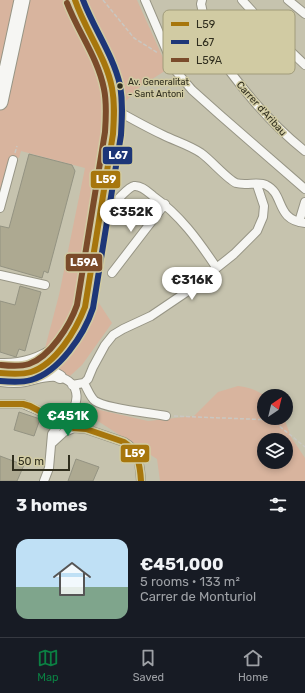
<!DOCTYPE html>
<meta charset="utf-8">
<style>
:root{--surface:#171b24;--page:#20242c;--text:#f1f3f6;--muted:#9ea1a6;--line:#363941;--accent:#0b8043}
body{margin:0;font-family:Rubik,sans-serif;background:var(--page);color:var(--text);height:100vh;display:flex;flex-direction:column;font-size:15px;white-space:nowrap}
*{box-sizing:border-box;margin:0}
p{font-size:13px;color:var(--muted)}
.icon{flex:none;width:22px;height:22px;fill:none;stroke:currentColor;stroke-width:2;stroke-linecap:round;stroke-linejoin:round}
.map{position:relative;height:481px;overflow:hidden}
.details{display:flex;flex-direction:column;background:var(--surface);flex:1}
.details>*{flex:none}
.needle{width:26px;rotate:35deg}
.buttons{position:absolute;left:257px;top:389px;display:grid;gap:8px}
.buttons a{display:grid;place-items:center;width:36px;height:36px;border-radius:50%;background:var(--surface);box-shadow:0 2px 6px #0003;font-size:20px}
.scale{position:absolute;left:12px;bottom:10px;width:58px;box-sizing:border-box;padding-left:4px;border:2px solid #302e1e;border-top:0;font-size:11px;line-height:14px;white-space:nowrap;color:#302e1e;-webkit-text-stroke:3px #d1cba3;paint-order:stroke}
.price{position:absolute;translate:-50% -34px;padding:0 9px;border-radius:14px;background:#fff;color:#222;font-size:13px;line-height:26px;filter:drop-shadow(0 1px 2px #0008)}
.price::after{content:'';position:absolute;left:50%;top:24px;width:12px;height:9px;margin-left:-6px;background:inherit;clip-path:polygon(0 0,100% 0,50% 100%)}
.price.selected{background:var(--accent);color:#fff}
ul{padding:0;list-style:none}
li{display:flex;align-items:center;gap:12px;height:100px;padding:0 16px}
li+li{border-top:1px solid var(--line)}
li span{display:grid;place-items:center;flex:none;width:112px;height:80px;border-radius:12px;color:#555}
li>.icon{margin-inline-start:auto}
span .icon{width:48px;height:48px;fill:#fffc;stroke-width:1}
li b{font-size:17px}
h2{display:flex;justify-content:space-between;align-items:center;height:48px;padding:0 16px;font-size:17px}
.tab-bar{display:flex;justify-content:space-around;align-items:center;height:56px;border-top:1px solid var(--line);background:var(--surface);font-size:11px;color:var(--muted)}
.tab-bar a{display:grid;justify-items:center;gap:2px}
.tab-bar .selected{color:var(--accent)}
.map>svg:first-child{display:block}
.green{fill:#d8b49e;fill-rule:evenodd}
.building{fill:#ada991;stroke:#949382}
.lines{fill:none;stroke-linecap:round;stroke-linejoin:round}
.street-casing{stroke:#979585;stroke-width:10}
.secondary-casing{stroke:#979585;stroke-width:14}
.highway-casing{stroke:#979585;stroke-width:17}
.path{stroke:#c9c7c1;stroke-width:1.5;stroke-dasharray:4 2;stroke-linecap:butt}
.street{stroke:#f6f6f3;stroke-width:8}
.secondary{stroke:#f6f6f3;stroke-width:12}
.highway{stroke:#f6f6f3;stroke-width:15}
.bus-1-casing{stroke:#d1cba3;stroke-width:9}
.bus-2-casing{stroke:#d1cba3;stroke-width:9}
.bus-3-casing{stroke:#d1cba3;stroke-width:9}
.bus-1{stroke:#a7760c;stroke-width:6}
.bus-2{stroke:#1d3678;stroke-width:6}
.bus-3{stroke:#7a4b2a;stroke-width:6}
.bus-dot{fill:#302e1e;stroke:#d1cba3;stroke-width:1.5}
.labels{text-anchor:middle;stroke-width:3;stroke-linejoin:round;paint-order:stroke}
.bus-label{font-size:9px;fill:#302e1e;stroke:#d1cba3;text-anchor:start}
.street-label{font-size:10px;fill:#302e1e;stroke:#d1cba3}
.key{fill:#d1cba3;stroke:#a19c7b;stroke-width:1}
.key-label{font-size:11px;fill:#302e1e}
.line-badge{stroke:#d1cba3;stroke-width:1.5}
.badge-label{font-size:11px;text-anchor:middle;font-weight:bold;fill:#fff}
</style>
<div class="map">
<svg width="305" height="481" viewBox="0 0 305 481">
<rect width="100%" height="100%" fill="#c6c3ae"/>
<path class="green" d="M0 0H137L168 69 141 86 124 103 97 300 112 323 82 365 70 376 39 371 59 295 85 168 21 151 19 158 11 156 0 195Z
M238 386C249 387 256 390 265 396H264V418H284L291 437 305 458V481H160L157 459 90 416 91 408 148 421 194 416 218 392ZM264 440H286V462H264Z"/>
<path class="building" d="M29 154 72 165 75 171 48 273 44 271 42 278 0 266V226L9 228Z
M20 286 41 292 25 351 19 349 16 357 0 352V301L15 305Z
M19 412 40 419 34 436 14 430Z
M0 456 24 465 17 481H0Z
M76 459 99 467 93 481H68Z"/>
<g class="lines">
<defs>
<path id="street" d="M145 0 175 70 192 90 220 115 305 189
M202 0 201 4C205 20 205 37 214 50 241 87 269 123 305 151
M242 0 252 11 262 24 305 65
M288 0 305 14
M114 109C130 118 146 127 163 135 175 141 189 145 201 153 211 160 227 179 236 183 246 186 259 181 266 185 285 194 275 220 305 223
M0 208 13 160
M99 220C106 213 127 187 134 186 141 185 148 192 153 196 180 215 198 240 216 267
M299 222 305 202
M112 273 165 204
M0 275 45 285
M0 382C8 383 16 384 25 382 36 380 46 375 58 377 82 381 82 408 62 420L53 417 23 404H0
M84 383C87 388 90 397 95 401 107 409 151 413 166 416
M72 385 84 383 88 379 93 367 105 345 113 335 123 329 151 316 185 293 234 254 257 231 263 217 264 206 257 185
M73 411 78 421 86 429
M62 420 66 424 74 428 86 429 124 442C139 450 140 465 141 481
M52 443 64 432 74 428
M44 481 49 468 52 434 62 420"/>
<path id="secondary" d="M37 364 60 377
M0 365C21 366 40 360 57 348
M0 373C32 377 45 369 64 344 73 332 80 321 85 307 93 265 99 222 105 180 109 149 119 118 112 87 105 56 84 30 75 0"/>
<path id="highway" d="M0 102 22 0"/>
</defs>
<use href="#street" class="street-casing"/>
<use href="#secondary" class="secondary-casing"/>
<use href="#highway" class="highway-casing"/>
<path class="path" d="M103 0 134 38 158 53
M15 153 17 146
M174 416 272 420 305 447"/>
<use href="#street" class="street"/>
<use href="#secondary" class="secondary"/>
<use href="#highway" class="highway"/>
<defs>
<path id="bus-1" d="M0 373C10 374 21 375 31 372 56 364 76 330 85 307L113 134C114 118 115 103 112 88 106 57 85 30 75 0
M0 404H23L30 406 45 414 62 420 66 424 74 428 86 429 124 442C138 451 140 465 141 481"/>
<path id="bus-2" d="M0 381C10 382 21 383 31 380 59 372 84 335 93 308L121 135C122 118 123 102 120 85 113 55 94 29 83 0"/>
<path id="bus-3" d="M1 365C10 366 20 367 29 364 50 357 70 325 77 305L105 132C106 118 107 103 104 89 98 58 78 32 67 3"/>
</defs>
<use href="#bus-1" class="bus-1-casing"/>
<use href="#bus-2" class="bus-2-casing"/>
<use href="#bus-3" class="bus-3-casing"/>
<use href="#bus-1" class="bus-1"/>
<use href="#bus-2" class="bus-2"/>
<use href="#bus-3" class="bus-3"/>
</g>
<circle class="bus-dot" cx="120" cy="86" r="3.5"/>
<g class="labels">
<g class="bus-label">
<text x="128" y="85">Av. Generalitat<tspan x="128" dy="12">- Sant Antoni</tspan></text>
</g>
<g class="street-label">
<text transform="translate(262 108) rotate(48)" y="4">Carrer d'Aribau</text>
</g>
</g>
<rect x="163" y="10" width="132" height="64" rx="6" class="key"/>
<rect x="171" y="22" width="18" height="4" fill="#a7760c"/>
<rect x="171" y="40" width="18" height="4" fill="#1d3678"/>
<rect x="171" y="58" width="18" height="4" fill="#7a4b2a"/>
<g class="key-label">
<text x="196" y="28">L59</text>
<text x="196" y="46">L67</text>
<text x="196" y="64">L59A</text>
</g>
<g class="line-badge">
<rect x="102" y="146" width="31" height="19" rx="4" fill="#1d3678"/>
<rect x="90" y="170" width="31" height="19" rx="4" fill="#a7760c"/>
<rect x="65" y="253" width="38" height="19" rx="4" fill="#7a4b2a"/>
<rect x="120" y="444" width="30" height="19" rx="4" fill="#a7760c"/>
</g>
<g class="badge-label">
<text x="118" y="159">L67</text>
<text x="106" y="183">L59</text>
<text x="84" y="266">L59A</text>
<text x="135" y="457">L59</text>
</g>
</svg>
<div class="buttons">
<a><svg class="needle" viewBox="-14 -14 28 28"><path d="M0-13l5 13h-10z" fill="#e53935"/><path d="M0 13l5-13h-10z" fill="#9ea1a6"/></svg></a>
<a><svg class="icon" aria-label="layers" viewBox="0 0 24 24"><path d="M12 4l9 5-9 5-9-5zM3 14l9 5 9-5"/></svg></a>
</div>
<div class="scale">50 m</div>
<b class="price" style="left:131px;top:233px">€352K</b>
<b class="price" style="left:192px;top:301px">€316K</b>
<b class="price selected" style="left:68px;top:437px">€451K</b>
</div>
<section class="details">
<h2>3 homes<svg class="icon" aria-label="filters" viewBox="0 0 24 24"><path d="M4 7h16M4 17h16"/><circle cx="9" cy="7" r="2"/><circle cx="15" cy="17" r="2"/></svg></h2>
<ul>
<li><span style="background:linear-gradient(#bfe0f5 60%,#7fa58c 0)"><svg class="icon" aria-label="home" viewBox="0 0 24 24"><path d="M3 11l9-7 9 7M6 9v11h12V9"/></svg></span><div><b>€451,000</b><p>5 rooms · 133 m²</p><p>Carrer de Monturiol</p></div></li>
</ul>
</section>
<nav class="tab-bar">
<a class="selected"><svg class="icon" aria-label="map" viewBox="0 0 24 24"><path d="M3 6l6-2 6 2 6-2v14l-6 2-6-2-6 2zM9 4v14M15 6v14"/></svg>Map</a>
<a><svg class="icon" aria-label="saved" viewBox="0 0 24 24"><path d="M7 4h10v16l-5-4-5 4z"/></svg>Saved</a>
<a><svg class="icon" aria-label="home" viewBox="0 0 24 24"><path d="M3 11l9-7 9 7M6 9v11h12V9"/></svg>Home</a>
</nav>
